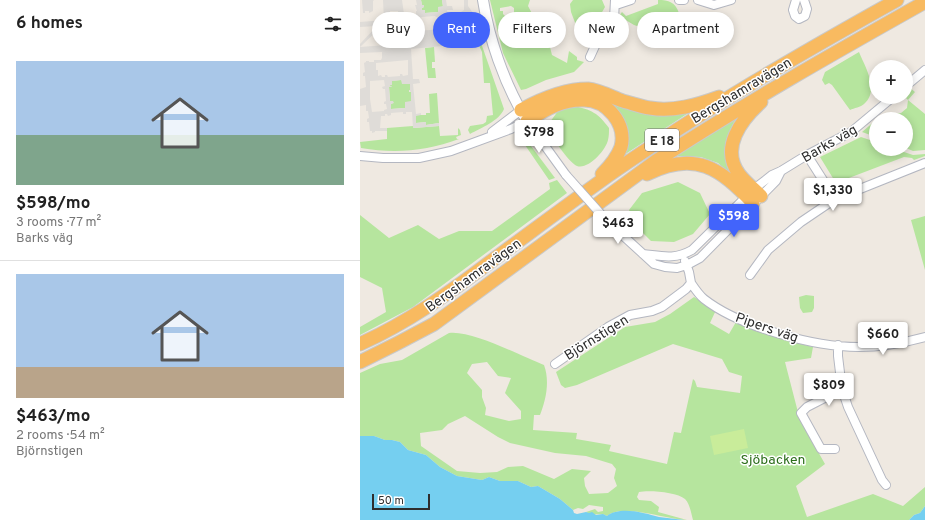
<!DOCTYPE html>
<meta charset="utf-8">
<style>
:root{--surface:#fff;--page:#f6f6f6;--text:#222;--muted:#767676;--line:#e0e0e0;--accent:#4264fb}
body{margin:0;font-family:Overpass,sans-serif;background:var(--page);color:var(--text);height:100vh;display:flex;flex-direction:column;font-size:15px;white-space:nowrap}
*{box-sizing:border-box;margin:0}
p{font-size:13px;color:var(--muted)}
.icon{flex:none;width:22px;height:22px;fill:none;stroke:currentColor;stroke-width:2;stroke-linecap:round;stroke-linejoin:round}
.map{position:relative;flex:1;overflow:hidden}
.side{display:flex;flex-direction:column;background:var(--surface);width:360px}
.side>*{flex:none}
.guide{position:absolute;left:12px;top:12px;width:380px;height:36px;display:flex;gap:8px}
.tools{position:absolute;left:509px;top:60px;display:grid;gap:8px}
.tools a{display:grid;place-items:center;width:44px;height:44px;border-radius:50%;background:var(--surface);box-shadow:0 2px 10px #0003;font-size:20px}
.scale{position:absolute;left:12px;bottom:10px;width:58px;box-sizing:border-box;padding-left:4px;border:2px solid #2e2e2e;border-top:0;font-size:11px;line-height:14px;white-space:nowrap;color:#2e2e2e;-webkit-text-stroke:3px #fff;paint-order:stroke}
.price{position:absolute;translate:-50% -34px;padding:0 9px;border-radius:4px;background:#fff;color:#222;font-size:13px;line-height:26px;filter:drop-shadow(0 1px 2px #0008)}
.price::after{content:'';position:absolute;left:50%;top:24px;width:12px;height:9px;margin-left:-6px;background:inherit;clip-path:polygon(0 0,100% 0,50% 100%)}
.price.on{background:var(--accent);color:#fff}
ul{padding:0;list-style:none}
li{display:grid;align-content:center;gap:8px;height:212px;padding:0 16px}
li+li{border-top:1px solid var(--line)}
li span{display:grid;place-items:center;height:124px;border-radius:0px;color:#555}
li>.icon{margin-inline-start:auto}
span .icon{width:72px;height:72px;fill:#fffc;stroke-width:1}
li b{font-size:17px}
h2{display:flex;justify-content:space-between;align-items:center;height:48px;padding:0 16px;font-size:17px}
.chip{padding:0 14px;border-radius:18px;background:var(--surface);box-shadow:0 2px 10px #0003;font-size:14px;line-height:36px}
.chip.on{background:var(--accent);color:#fff}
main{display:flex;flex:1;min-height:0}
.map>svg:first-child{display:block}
.green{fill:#b6e59e;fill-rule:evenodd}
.pitch{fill:#c9ec9a}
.plaza{fill:#dfdcd8;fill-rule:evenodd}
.water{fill:#75cff0}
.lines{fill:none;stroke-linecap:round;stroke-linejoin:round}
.minor-casing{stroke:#b4b7c1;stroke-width:10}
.tertiary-casing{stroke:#b4b7c1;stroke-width:12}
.trunk-casing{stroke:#c9c9c9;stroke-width:15}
.minor{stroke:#fff;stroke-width:8}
.tertiary{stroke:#fff;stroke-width:10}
.trunk{stroke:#f8ba60;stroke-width:13}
.minor-bridge-casing{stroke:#b4b7c1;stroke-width:10;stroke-linecap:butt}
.minor-bridge{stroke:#fff;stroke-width:8}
.labels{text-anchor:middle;stroke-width:3;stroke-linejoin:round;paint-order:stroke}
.shield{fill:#fff;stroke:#6d6d6d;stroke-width:1}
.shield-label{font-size:13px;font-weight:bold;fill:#2e2e2e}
.street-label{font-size:14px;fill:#2e2e2e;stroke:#fff}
.park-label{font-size:14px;fill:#2c6e1b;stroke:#fff}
</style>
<main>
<section class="side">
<h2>6 homes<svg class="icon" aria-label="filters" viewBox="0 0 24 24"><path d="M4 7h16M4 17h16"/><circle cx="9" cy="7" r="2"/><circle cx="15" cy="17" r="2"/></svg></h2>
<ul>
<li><span style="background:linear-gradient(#a9c7e8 60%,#7fa58c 0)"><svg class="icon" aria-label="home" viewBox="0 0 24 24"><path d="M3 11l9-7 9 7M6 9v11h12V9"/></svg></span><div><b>$598/mo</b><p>3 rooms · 77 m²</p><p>Barks väg</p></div></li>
<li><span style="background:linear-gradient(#a9c7e8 75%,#b9a48a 0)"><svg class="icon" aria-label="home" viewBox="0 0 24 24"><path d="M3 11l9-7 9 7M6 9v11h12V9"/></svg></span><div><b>$463/mo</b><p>2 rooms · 54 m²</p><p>Björnstigen</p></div></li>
</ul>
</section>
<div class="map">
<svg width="565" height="520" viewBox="0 0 565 520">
<rect width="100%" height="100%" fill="#efe9e1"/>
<path class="green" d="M61 0H82L83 7 78 12 65 13 62 10V8L64 7V5H62Z
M130 0H170L168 6C176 22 189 37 192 55L207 63 209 51 217 57V60L224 62 214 72 186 80 166 89 161 90 143 53ZM151 6 154 8V14L153 18H147L143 14V11H140V8Z
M213 0H242L245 7 230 33 234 37 230 40 219 33 211 12 210 4Z
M298 0C309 0 315 2 319 13L313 19 286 29 274 25 259 16 262 12 266 16 298 4Z
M115 19 119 38H111V41H108V33Z
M120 40 144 109C139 121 121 128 110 134L108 130 110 126 123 124 126 122 127 116 133 115 130 83H124L122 52 118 43Z
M74 47 75 62H72V68H75L76 78H68L65 48Z
M499 52C505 67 520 90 504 104 501 107 494 108 490 110L472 85 469 83 465 85 462 80 465 72Z
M41 80 50 84 51 90H49V92H51V101L45 108 31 109V104L33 103 30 101 29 87H32L29 85 31 81Z
M549 87 555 92 548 100 565 114V150L553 151 546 148V119H528L533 114 541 113 547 108 548 100 545 97 546 91Z
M77 93 79 123 66 125V122L56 123V115H66V113H70L69 94Z
M252 101 333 110 264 155C267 132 271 118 249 103Z
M214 106C232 110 238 113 249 128 249 132 249 136 248 140 246 150 228 170 217 166 210 163 194 141 192 134 191 130 191 126 190 122L198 111Z
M376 119C358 149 363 160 383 185L358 163 341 157 316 156Z
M516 120V137L502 132Z
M53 126 54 128 79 126 80 136 98 135V128L100 130 101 135 96 137 97 139H99C67 151 35 154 1 148L0 142 27 139V128Z
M501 137 516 142V149H535L553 155 565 154V156L554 160 552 158 544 157 481 181 483 187 479 188 460 157Z
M162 139 168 142 195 178 189 180 165 145 161 144Z
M197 180 207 193 53 307 0 335V327L26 312 22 288 0 277V215L29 238 58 225 79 239 99 231H132L190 189 189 183Z
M318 182 340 193 350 214 333 234 314 242 291 241 277 227 269 210 282 193Z
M565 216V270L551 220Z
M446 295 454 296V308L452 312 443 313 440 308 439 297Z
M334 297 356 310 350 323 369 334 376 322C401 333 426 341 453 347L451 358 425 362 440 420 465 464 436 486 447 517 513 494 543 506 565 487V506L560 513 554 515 549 520H333C331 513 330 504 325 499 317 492 289 490 279 492L277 497 279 500 291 501 299 507 298 512 327 520C306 520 264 503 247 516 240 512 233 517 226 512L235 509 238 512 243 511V507L229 505 223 509 218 508 213 510 200 499 178 486 171 487 158 481H140L129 477 122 480 97 476 80 467 66 455 48 450 40 442 32 440H25L14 436H0V373L20 364 42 360 89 333C112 330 161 356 184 365 190 381 186 400 180 415H174L173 430 217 433 216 439 251 445 249 451 307 464 314 432 321 433 333 379 335 381 337 387 380 393 382 376 369 372 362 359 313 344 217 385 205 388 201 385 196 372 265 327 295 322 310 314ZM127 362 138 376 151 378 145 393 161 411V419L149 421 125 415 126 408 122 397V390L107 373 112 364ZM105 416 138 437 150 443 195 453 226 456 252 464 256 469 254 478 257 486 248 493 229 494 225 486 224 478 231 471 212 469 194 479 163 466 148 467 137 472 120 473 97 471 61 446 60 433 82 430 88 424Z"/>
<path class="pitch" d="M384 429 388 448 354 455 350 436Z"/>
<path class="plaza" d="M2 0H14L13 1V11L9 13V11H5V13H3Z
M23 0H42L44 14H53V15H56V11H57L55 5H57L56 0H61L62 5H64V7L62 8V10H65V13L78 12V7L83 6 82 0H86L87 6H92L93 10H87L90 40 104 39 101 12 104 10V0H108V6L113 13 115 19 108 33V41H111V38H119L120 40 118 43H116L117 40H114V43L51 49 53 79H59L60 83 53 84 56 114 61 113V115L56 116V123L66 122V125L79 123V126L53 128 52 112H46V114H43V112L31 113V115L28 116 27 114H25V116H21L20 128H27V131H15V132L12 133V131H10L9 122H7V119L9 118 8 111H6V105L0 106V89L6 87 5 76H3V73L5 72 4 63 6 62V61H9V62H14V60H21L22 58V52L0 53V47L26 45 24 26H22L0 47V44L17 26 0 27V22L24 20ZM30 11H38L40 37 58 35 59 43 32 45ZM84 16 85 29 54 31 53 18H59V19L62 17 75 16 76 17ZM48 60V75L43 76 42 74H40V76L28 77 27 75H25V77H22L21 75 18 76V70H16V63ZM24 80 25 86 22 87 23 89H25L26 101 24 102V104H26L27 109 24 110V111L12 112 10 99V81ZM41 80 42 84H50V90L49 91 51 92V101L45 102V108L31 109V104L34 103 33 101H30L29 87H32L29 85H32V81Z"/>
<path class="water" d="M0 436H14L25 440H32L40 442 48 450 66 455 80 467 97 476 122 480 129 477 140 481H158L171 487 178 486 200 499 213 510 214 513 217 514 226 512 229 513 232 512 236 515 243 514 247 516C260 506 284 513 299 517 307 518 316 519 324 520H0Z
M565 506V520H549L554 515 560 513Z"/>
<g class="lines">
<defs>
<path id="minor" d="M319 0H324
M338 0 354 5 371 0
M436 0 433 10 435 16 439 19 445 16 447 9 444 0
M256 5 271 0
M230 57 235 46 254 19 255 0
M546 86 565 70
M132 132 161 110
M447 155 475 199
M0 156 23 158H59L91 151 151 129 167 121 206 175
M247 221 294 264 305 267 317 268 327 265 340 258 416 181 421 171
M283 254C302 256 314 260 332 250L394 189 412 175 421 171 447 155 491 132 533 97
M390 275 408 250 441 222 475 199 565 163
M331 283C335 289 339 295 344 299 380 327 454 347 499 347 522 347 543 343 565 337
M478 345V356L482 389 488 407 522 480 526 485
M195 364 248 327 270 315 292 311 302 307 326 289 331 283 329 272 325 261
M475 449H461L441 413 447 407 482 389"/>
<path id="tertiary" d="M123 0C129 39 144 82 164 116"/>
<path id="trunk" d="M401 102C381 120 360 148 379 174 385 182 394 189 401 196
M161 110C181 99 204 89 228 89 239 90 252 97 263 101 271 103 281 107 290 108 313 112 337 105 359 97
M167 121C185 110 202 99 224 100 247 100 267 124 261 147 257 158 250 166 242 174
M287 174C335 150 360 168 393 203
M0 344C47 323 89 293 130 262 171 232 211 202 252 173 343 110 440 54 537 0
M0 362 38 343 74 324 296 161C384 104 474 53 565 2"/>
</defs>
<use href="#minor" class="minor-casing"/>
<use href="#tertiary" class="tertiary-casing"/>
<use href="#trunk" class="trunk-casing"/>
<use href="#minor" class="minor"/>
<use href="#tertiary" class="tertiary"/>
<use href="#trunk" class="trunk"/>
<defs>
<path id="minor-bridge" d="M206 175 247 221"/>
</defs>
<use href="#minor-bridge" class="minor-bridge-casing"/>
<use href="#minor-bridge" class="minor-bridge"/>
</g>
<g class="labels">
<rect class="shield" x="285" y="129" width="34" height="22" rx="3"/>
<g class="shield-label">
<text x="302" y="145">E 18</text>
</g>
<g class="street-label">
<text transform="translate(381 90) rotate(-31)" y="5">Bergshamravägen</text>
<text transform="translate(469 143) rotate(-30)" y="5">Barks väg</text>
<text transform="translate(113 275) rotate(-36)" y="5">Bergshamravägen</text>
<text transform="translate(407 327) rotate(19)" y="5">Pipers väg</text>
<text transform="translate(236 337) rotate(-32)" y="5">Björnstigen</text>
</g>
<g class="park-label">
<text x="413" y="464">Sjöbacken</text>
</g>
</g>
</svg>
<div class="tools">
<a>+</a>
<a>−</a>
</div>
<div class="scale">50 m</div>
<b class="price" style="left:179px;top:154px">$798</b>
<b class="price" style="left:473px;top:212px">$1,330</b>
<b class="price on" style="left:374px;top:238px">$598</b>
<b class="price" style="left:258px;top:245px">$463</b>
<b class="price" style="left:523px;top:356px">$660</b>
<b class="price" style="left:469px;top:407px">$809</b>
<div class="guide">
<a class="chip">Buy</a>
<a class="chip on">Rent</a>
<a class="chip">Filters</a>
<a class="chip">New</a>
<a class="chip">Apartment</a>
</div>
</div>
</main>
